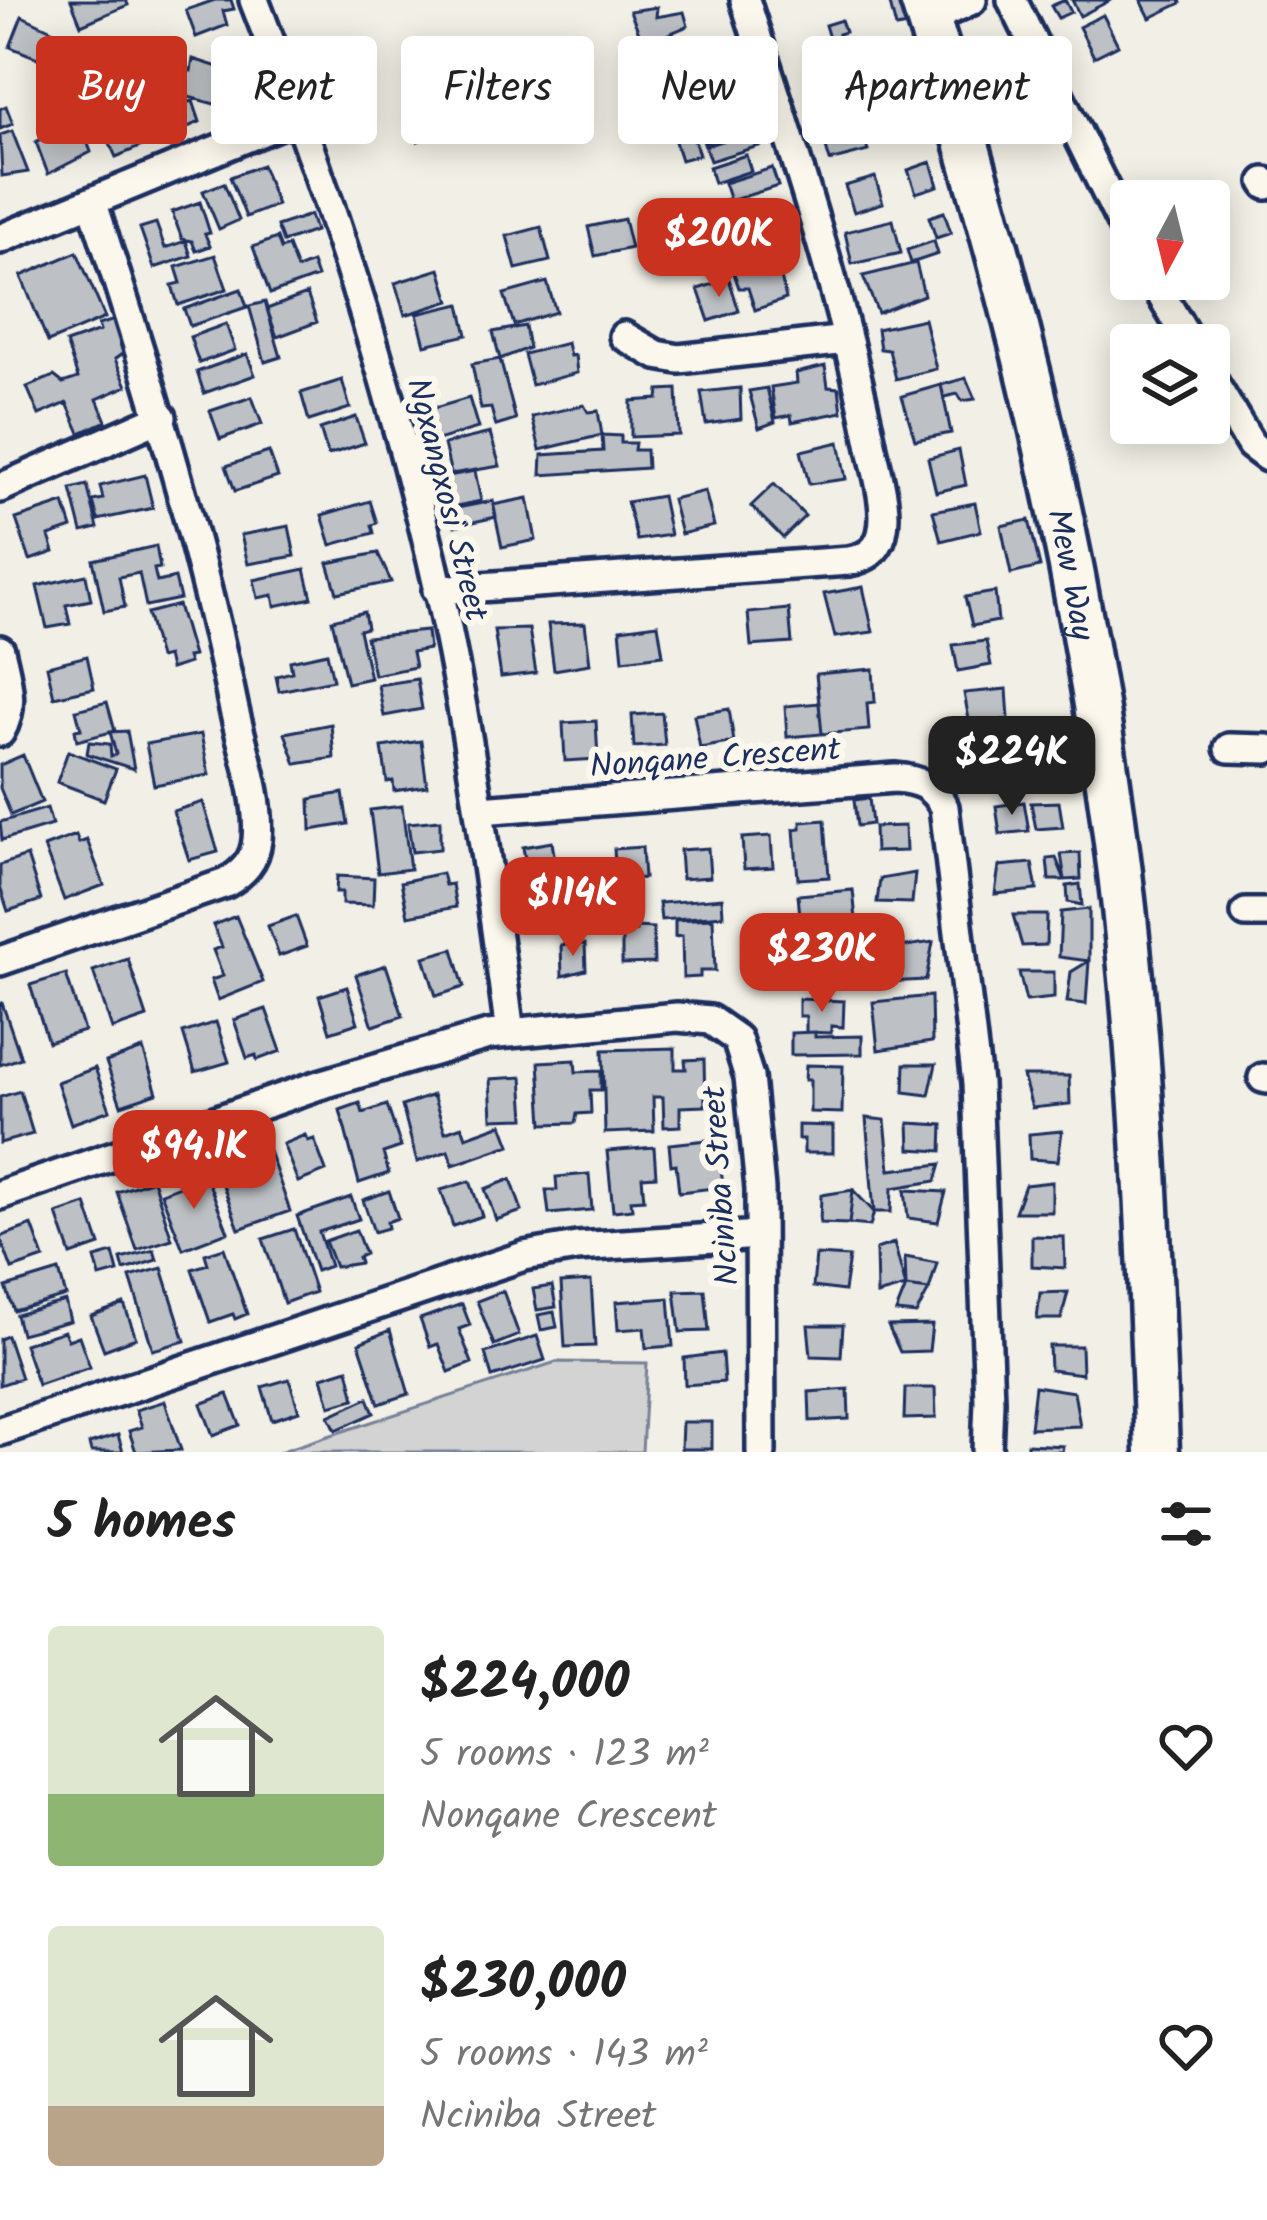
<!DOCTYPE html>
<meta charset="utf-8">
<style>
:root{--surface:#fff;--page:#f6f6f6;--text:#222;--muted:#767676;--accent:#c8321e}
body{margin:0;font-family:Kalam,sans-serif;background:var(--page);color:var(--text);height:100vh;display:flex;flex-direction:column;font-size:45px;white-space:nowrap}
*{box-sizing:border-box;margin:0}
p{font-size:39px;color:var(--muted)}
.icon{flex:none;width:66px;height:66px;fill:none;stroke:currentColor;stroke-width:2;stroke-linecap:round;stroke-linejoin:round}
.map{position:relative;height:1452px;overflow:hidden}
.panel{display:flex;flex-direction:column;background:var(--surface);flex:1}
.panel>*{flex:none}
.banner{position:absolute;left:36px;top:36px;width:1197px;height:108px;display:flex;gap:24px}
.needle{width:78px;rotate:187deg}
.tools{position:absolute;left:1110px;top:180px;display:grid;gap:24px}
.tools a{display:grid;place-items:center;width:120px;height:120px;border-radius:12px;background:var(--surface);box-shadow:0 6px 30px #0003;font-size:60px}
.price{position:absolute;translate:-50% -102px;padding:0 27px;border-radius:24px;background:var(--accent);color:#fff;font-size:39px;line-height:78px;filter:drop-shadow(0 3px 6px #0008)}
.price::after{content:'';position:absolute;left:50%;top:72px;width:36px;height:27px;margin-left:-18px;background:inherit;clip-path:polygon(0 0,100% 0,50% 100%)}
.price.on{background:#222;color:#fff}
ul{padding:0;list-style:none}
li{display:flex;align-items:center;gap:36px;height:300px;padding:0 48px}
li span{display:grid;place-items:center;flex:none;width:336px;height:240px;border-radius:12px;color:#555}
li>.icon{margin-inline-start:auto}
span .icon{width:144px;height:144px;fill:#fffc;stroke-width:1}
li b{font-size:51px}
h2{display:flex;justify-content:space-between;align-items:center;height:144px;padding:0 48px;font-size:51px}
.pill{padding:0 42px;border-radius:12px;background:var(--surface);box-shadow:0 6px 30px #0003;font-size:42px;line-height:108px}
.pill.on{background:var(--accent);color:#fff}
.map>svg:first-child{display:block}
.green{fill:#d2d3d2;stroke:#768198;stroke-width:3}
.building{fill:#bdc0c4;stroke:#1b2f5e;stroke-width:3}
.lines{fill:none;stroke-linecap:round;stroke-linejoin:round}
.minor-casing{stroke:#1b2f5e;stroke-width:36}
.primary-casing{stroke:#1b2f5e;stroke-width:51}
.minor{stroke:#fbf7ec;stroke-width:27}
.primary{stroke:#fbf7ec;stroke-width:42}
.labels{text-anchor:middle;stroke-width:12;stroke-linejoin:round;paint-order:stroke}
.street-label{font-size:33px;fill:#1b2f5e;stroke:#fbf7ec}
</style>
<div class="map">
<svg width="1267" height="1452" viewBox="0 0 1267 1452">
<rect width="100%" height="100%" fill="#f2efe6"/>
<filter id="ink" filterUnits="userSpaceOnUse"><feTurbulence type="fractalNoise" baseFrequency=".00833" numOctaves="2"/><feDisplacementMap in="SourceGraphic" scale="24" xChannelSelector="R" yChannelSelector="G"/><feConvolveMatrix kernelMatrix="1 2 1 2 8 2 1 2 1" color-interpolation-filters="sRGB"/></filter>
<g filter="url(#ink)">
<path class="green" d="M556 1362 647 1363 642 1452H279Z"/>
<path class="building" d="M71 0H126L128 5 81 25Z
M231 0 234 9 223 11 227 25 196 37 186 10 215 0Z
M1065 0 1071 12 1058 18 1051 6Z
M1072 0H1111L1080 16Z
M1141 0H1180L1181 3 1150 18Z
M900 2 907 26 896 28 890 4Z
M657 7 656 17 684 12 688 26 659 38 666 41 645 47 630 11Z
M1103 15 1118 45 1094 57 1079 27Z
M22 16 58 33 45 61 10 47Z
M841 20 845 32 838 34 845 53 824 60 819 46 830 42 825 25Z
M60 45 70 53 73 47 87 55 74 72 50 56Z
M158 46 161 53 180 56 170 90 176 105 193 101 200 122 176 132 141 54Z
M223 51 249 57 246 72 221 64Z
M727 55 731 82 722 79 726 90 690 99 677 66Z
M193 59 237 73 236 83 240 85 229 108 174 93 182 69 191 71Z
M841 66 849 92 816 103 807 75Z
M142 68 160 108 147 113 152 121 134 128 111 81Z
M102 71 123 120 96 130 75 82Z
M907 93 918 128 873 142 867 124 893 116 887 99Z
M73 103 91 152 48 174 36 142 46 136 41 117Z
M747 105 754 127 704 143 697 120Z
M6 106 13 124 0 129V109Z
M449 106 456 128 418 141 411 117Z
M857 113 868 151 830 161 819 124Z
M687 117 699 155 681 160 669 123Z
M131 123 142 146 116 157 105 133Z
M757 130 762 145 710 161 705 146Z
M12 131 28 172 2 176 0 135Z
M746 155 751 171 714 183 709 167Z
M931 162 938 186 916 193 908 170Z
M262 165 277 205 246 217 230 177Z
M772 168 778 186 730 201 724 183Z
M875 177 883 203 854 212 845 186Z
M224 183 239 220 219 229 203 191Z
M725 200 735 245 718 254 703 205Z
M200 202 210 233 205 234 210 246 196 251 192 241 182 239 172 212Z
M776 206 781 235 743 247 732 215Z
M693 207 700 237 663 248 651 217Z
M944 212 951 233 936 238 929 217Z
M310 215 315 231 283 242 277 226Z
M624 219 631 248 595 256 588 227Z
M893 220 901 253 852 264 845 232Z
M156 223 165 248 186 241 191 256 154 268 140 228Z
M541 227 550 261 516 269 507 236Z
M277 238 281 249 288 246 297 269 312 263 317 277 270 294 253 247Z
M934 241 938 254 911 263 907 250Z
M775 251 786 299 755 310 748 288H739L729 259 743 257 744 261Z
M77 252 105 318 48 342 21 276Z
M215 255 227 289 178 305 172 285 181 283 176 267Z
M916 263 924 295 878 313 863 276Z
M440 269 450 301 405 315 395 283Z
M729 279 739 311 709 321 698 289Z
M547 282 556 312 514 325 504 294Z
M241 289 247 307 190 326 184 309Z
M307 294 317 322 277 337 267 309Z
M265 302 281 357 265 362 249 306Z
M460 304 467 335 425 345 417 314Z
M118 319 129 349 115 359 127 386 97 399 106 421 80 433 67 403 39 415 27 387 54 376 63 383 78 378 66 343 100 331 98 325Z
M924 319 936 369 896 379 889 350 880 349 877 329Z
M226 324 235 350 199 363 190 337Z
M525 326 529 348 500 359 493 332Z
M567 343 570 356 575 355 577 373 532 385 524 354Z
M247 354 255 375 204 393 197 372Z
M500 359 516 420 496 426 491 408 481 409 472 364Z
M825 366 828 387 839 388 842 412 792 422 791 415 776 418 771 387 797 383 796 373Z
M966 378 975 399 962 401 958 394 944 397 941 385Z
M342 380 350 408 309 421 301 393Z
M941 385 951 433 915 440 902 396Z
M740 388 741 419 706 424 701 392Z
M767 388 775 422 759 428 749 391Z
M677 389 679 435 631 437V401L658 399 659 390Z
M252 397 262 424 220 439 210 411Z
M469 398 478 428 434 441 424 411Z
M584 405 588 412 598 411 602 435 540 450 532 417Z
M356 417 365 443 328 455 320 429Z
M490 433 500 466 451 474 444 444Z
M602 435 621 436V443H635L634 450H646L647 468 541 475 542 455 603 451Z
M839 442 846 479 809 484 801 451Z
M959 450 966 485 936 492 928 458Z
M269 452 278 477 235 491 226 466Z
M475 471 481 501 452 507 443 477Z
M145 475 153 508 98 520 93 501 103 499 100 486Z
M774 484 805 516 783 538 751 506Z
M87 485 98 528 82 532 71 489Z
M705 491 714 526 681 534 672 499Z
M662 496 670 535 637 540 627 502Z
M528 498 536 540 502 547 493 505Z
M370 501 377 523 372 525 374 533 331 545 322 515Z
M493 501 496 517 455 526 452 509Z
M64 503 72 528 49 536 54 552 30 560 16 519Z
M975 503 981 531 941 541 933 511Z
M1029 520 1040 567 1011 574 1001 526Z
M289 526 295 556 248 564 241 535Z
M156 546 160 568 154 569 157 582 175 578 180 599 146 606 139 573 119 577 125 607 104 611 93 560Z
M378 553 391 582 337 593 328 563Z
M305 569 312 598 275 606 273 595 258 598 254 580Z
M86 575 91 600 66 605 70 624 47 628 37 586Z
M863 587 873 632 835 637 824 594Z
M995 592 998 621 972 626 965 597Z
M178 605 193 656 187 657 189 663 170 669 167 656 159 658 147 613Z
M789 609 792 643 751 646 748 613Z
M364 612 367 628 359 630 370 678 347 683 332 620Z
M585 623 590 664 554 670 548 624Z
M658 624 663 655 623 660 620 629Z
M529 629 536 673 501 677 494 630Z
M427 631 429 649 412 652 415 667 374 675 366 637Z
M986 641 991 665 958 671 953 645Z
M327 653 333 680 279 691 276 676 292 672 290 661Z
M87 656 94 688 54 697 47 666Z
M873 669 875 702 867 703 869 730 822 734 816 674Z
M417 679 422 709 384 716 378 685Z
M1007 689 1009 719 970 725 964 693Z
M107 702 115 731 77 741 75 730 81 729 76 710Z
M819 703 822 734 787 737 785 706Z
M729 709 734 742 700 748 694 715Z
M662 713 665 745 634 747 632 715Z
M596 721 598 759 565 761 563 723Z
M331 724 334 758 296 764 285 733Z
M127 731 134 769 87 754 89 742 110 744 111 756 116 754 110 732Z
M201 734 209 775 154 785 146 744Z
M421 741 427 786 394 791 393 781 387 782 382 747Z
M1029 745 1035 775 1005 777 997 751Z
M68 751 116 769 104 800 57 782Z
M23 755 42 802 11 815 0 788V765Z
M343 793 348 824 311 830 310 799Z
M869 798 872 824 857 826 854 800Z
M203 802 218 852 189 860 173 811Z
M1024 802 1029 831 1000 834 996 806Z
M1059 802 1063 827 1036 829 1031 803Z
M402 806 410 869 378 873 370 810Z
M47 808 52 825 2 840 0 822Z
M440 820V849L412 852 408 823Z
M825 820 829 877 798 879 794 829 801 828V822Z
M905 826 906 851 875 852 874 827Z
M76 835 79 843 87 840 104 885 64 900 44 847Z
M771 836 773 867 744 869 742 838Z
M552 842 558 879 529 884 523 847Z
M642 847 644 878 616 880 614 849Z
M708 848 710 877 682 879 680 850Z
M1080 853 1081 879 1065 880 1061 854Z
M27 856 41 900 8 911 0 887V865Z
M1056 858 1065 880H1049L1047 859Z
M1032 863 1037 890 995 894 999 866Z
M442 873 445 885 452 884 456 907 408 916 401 882Z
M915 873 912 903 877 902 880 879Z
M337 876 374 878 373 905 342 904V892H336Z
M1080 884 1082 905 1068 902 1067 886Z
M853 890 857 929 841 931 842 943 803 947 798 895Z
M722 898 723 915 661 920 659 903Z
M1089 909V961L1059 957 1061 912Z
M780 915 781 949 753 950 752 921Z
M1013 915H1047L1046 945 1022 946Z
M236 916 263 982 218 1000 211 980 223 976 213 950 222 947 213 925Z
M296 916 307 946 279 956 268 926Z
M713 918 715 971H700V977L683 978 682 936 675 937V920Z
M636 927 653 928 654 963 622 964V931H636Z
M933 942 926 980 887 982 886 949Z
M585 944 586 970 562 976 561 945Z
M853 946 856 981 807 986 803 951Z
M453 949 464 987 436 996 424 957Z
M128 959 147 1017 112 1029 93 971Z
M1089 961 1086 1004 1067 1002 1071 972Z
M386 965 403 1016 373 1026 356 975Z
M1019 972H1054V998L1026 1001Z
M66 974 84 1031 48 1042 30 985Z
M347 987 358 1023 330 1032 319 996Z
M931 996 932 1042 878 1050 873 1002Z
M799 999 844 1001 843 1027 831 1026V1033L806 1032V1016H799Z
M2 1003 21 1058 0 1065V1004Z
M266 1009 281 1051 257 1060 256 1055 247 1058 234 1020Z
M216 1022 229 1062 195 1072 183 1033Z
M815 1032V1037L862 1036V1054L791 1055V1033Z
M675 1048V1069H686L685 1060 704 1059 705 1106 680 1107V1126L664 1127 663 1097H653L654 1131 605 1133 603 1050Z
M143 1049 157 1093 121 1105 106 1062Z
M575 1060 576 1072 601 1071V1090H590L591 1113 577 1114 575 1123 543 1124 539 1062Z
M905 1064H936L929 1095 904 1092Z
M806 1065 843 1066 842 1113 810 1112V1080H805Z
M95 1068 110 1110 71 1124 57 1082Z
M1023 1076H1069L1070 1104 1032 1108Z
M522 1077 525 1118 492 1119 490 1079Z
M20 1091 33 1134 0 1143V1097Z
M433 1095 445 1132 462 1126 466 1137 502 1124 510 1145 453 1165 448 1151 417 1162 402 1106Z
M360 1103 363 1113 387 1105 401 1147 383 1153 389 1173 359 1183 340 1110Z
M866 1118 885 1120 890 1170 941 1164 936 1181 892 1188 891 1212H874Z
M909 1123 943 1125 942 1151 910 1149Z
M798 1125 833 1126V1153H804V1139H798Z
M1062 1131 1058 1161 1030 1159 1029 1134Z
M305 1135 308 1141 314 1139 326 1171 298 1182 283 1144Z
M718 1139 723 1187 679 1192 676 1164 671 1165 669 1144Z
M654 1147 656 1176 642 1177 644 1199 631 1200 632 1209 613 1211 607 1151Z
M269 1151 290 1211 239 1229 214 1161 230 1155 233 1164Z
M589 1174 592 1210 549 1214 546 1190H557L556 1177Z
M206 1176 228 1232 183 1249 161 1193Z
M511 1179 522 1211 496 1220 485 1189Z
M153 1180 172 1239 137 1250 117 1192Z
M470 1181 482 1216 453 1226 441 1190Z
M1052 1182V1212H1015L1025 1185Z
M853 1190 849 1224 820 1223 821 1195Z
M853 1190 874 1212 870 1226 849 1224Z
M905 1190 946 1192 938 1222 908 1218Z
M389 1191 398 1218 387 1222 388 1228 374 1232 363 1200Z
M351 1197 359 1219 319 1232 330 1266 316 1271 297 1216Z
M86 1204 100 1245 71 1255 57 1214Z
M32 1225 44 1258 12 1269 0 1237Z
M294 1229 315 1292 284 1303 263 1239Z
M356 1230 365 1254 358 1257 360 1263 335 1267 325 1241Z
M1032 1236 1064 1237 1065 1268 1032 1266Z
M894 1243 906 1287 877 1295 876 1249Z
M224 1248 247 1314 235 1319 233 1314 210 1322 192 1269 208 1264 205 1254Z
M154 1250 157 1260 124 1270 121 1259Z
M113 1253 118 1272 100 1277 95 1258Z
M816 1255 849 1257 844 1291 813 1287Z
M905 1257 937 1263 929 1290 906 1287Z
M162 1268 185 1341 153 1350 130 1277Z
M59 1271 66 1296 14 1311 6 1287Z
M591 1281 595 1346 565 1347 561 1283Z
M552 1286 556 1307 537 1310 533 1289Z
M906 1287 929 1290 916 1314 896 1312Z
M705 1290 709 1331 680 1332 675 1291Z
M503 1291 519 1335 494 1345 477 1301Z
M1068 1292 1061 1319H1037L1040 1293Z
M669 1298 673 1346 646 1348 644 1328 618 1330 616 1302Z
M65 1301 70 1321 21 1334 16 1315Z
M124 1304 136 1338 104 1350 91 1316Z
M462 1304 470 1325 459 1329 472 1363 449 1372 438 1344 430 1347 420 1319Z
M554 1312 557 1327 541 1330 538 1315Z
M808 1325H843L841 1357 811 1356Z
M932 1325 929 1351 900 1352 888 1326Z
M390 1330 409 1394 379 1404 359 1343Z
M64 1331 68 1340 79 1336 90 1367 38 1385 24 1344Z
M7 1336 21 1378 0 1385V1339Z
M537 1336 545 1360 492 1377 485 1353Z
M1049 1346H1081L1082 1374 1050 1370Z
M722 1353 724 1382 685 1385 684 1358Z
M348 1369 355 1399 330 1406 322 1377Z
M289 1379 299 1411 272 1420 262 1387Z
M1035 1386 1074 1392 1080 1426 1030 1428Z
M905 1388H935L936 1418 904 1419Z
M848 1389 849 1419 810 1421 809 1392Z
M228 1394 240 1425 213 1435 201 1404Z
M368 1398 374 1413 336 1430 329 1416Z
M165 1401 181 1450 136 1452 129 1431 142 1427 136 1410Z
M682 1422H712V1449H681Z
M118 1435 123 1452H91L89 1444Z
M1027 1444 1063 1446 1062 1452H1027Z"/>
<g class="lines">
<defs>
<path id="minor" d="M254 0C325 181 385 366 431 556 468 712 488 872 510 1032
M1012 0 1131 242
M928 20 972 0
M1265 182 1267 185
M0 239 299 116
M1152 279 1191 345
M624 336 657 355 679 359 846 340
M1209 375 1251 445 1267 457
M0 488 162 417
M437 590 849 561C865 558 877 552 882 534 889 507 876 471 871 443 841 292 792 146 745 0
M0 650C6 678 16 705 0 732
M1229 748 1267 749
M480 810 895 778C919 780 932 785 944 807L977 1083 989 1401 987 1452
M1246 913H1267
M0 961 226 883C243 873 255 861 257 840 261 797 242 747 233 705 198 533 146 368 92 201
M1263 1078 1267 1079
M0 1195 319 1085 488 1035 677 1017 710 1020 737 1039 749 1077 760 1189 761 1452
M0 1431 524 1256 577 1247 760 1235"/>
<g id="primary">
<path id="s1" d="M922 0C1015 285 1084 575 1120 873 1143 1065 1150 1259 1157 1452"/>
</g>
</defs>
<use href="#minor" class="minor-casing"/>
<use href="#primary" class="primary-casing"/>
<use href="#minor" class="minor"/>
<use href="#primary" class="primary"/>
</g>
</g>
<g class="labels">
<g class="street-label">
<text transform="translate(449 499) rotate(76)" y="12">Ngxangxosi Street</text>
<text dy="12" stroke="none"><textPath href="#s1" startOffset="594">Mew Way</textPath></text>
<text transform="translate(715 756) rotate(-4)" y="12">Nonqane Crescent</text>
<text transform="translate(719 1186) rotate(-94)" y="12">Nciniba Street</text>
</g>
</g>
</svg>
<div class="tools">
<a><svg class="needle" viewBox="-14 -14 28 28"><path d="M0-13l5 13h-10z" fill="#e53935"/><path d="M0 13l5-13h-10z" fill="#767676"/></svg></a>
<a><svg class="icon" aria-label="layers" viewBox="0 0 24 24"><path d="M12 4l9 5-9 5-9-5zM3 14l9 5 9-5"/></svg></a>
</div>
<b class="price" style="left:719px;top:300px">$200K</b>
<b class="price on" style="left:1012px;top:818px">$224K</b>
<b class="price" style="left:573px;top:959px">$114K</b>
<b class="price" style="left:822px;top:1015px">$230K</b>
<b class="price" style="left:194px;top:1212px">$94.1K</b>
<div class="banner">
<a class="pill on">Buy</a>
<a class="pill">Rent</a>
<a class="pill">Filters</a>
<a class="pill">New</a>
<a class="pill">Apartment</a>
</div>
</div>
<section class="panel">
<h2>5 homes<svg class="icon" aria-label="filters" viewBox="0 0 24 24"><path d="M4 7h16M4 17h16"/><circle cx="9" cy="7" r="2"/><circle cx="15" cy="17" r="2"/></svg></h2>
<ul>
<li><span style="background:linear-gradient(#dfe7d0 70%,#8fb573 0)"><svg class="icon" aria-label="home" viewBox="0 0 24 24"><path d="M3 11l9-7 9 7M6 9v11h12V9"/></svg></span><div><b>$224,000</b><p>5 rooms · 123 m²</p><p>Nonqane Crescent</p></div><svg class="icon" aria-label="heart" viewBox="0 0 24 24"><path d="M12 20l-8-8c-3-5 5-10 8-4 3-6 11-1 8 4z"/></svg></li>
<li><span style="background:linear-gradient(#dfe7d0 75%,#b9a48a 0)"><svg class="icon" aria-label="home" viewBox="0 0 24 24"><path d="M3 11l9-7 9 7M6 9v11h12V9"/></svg></span><div><b>$230,000</b><p>5 rooms · 143 m²</p><p>Nciniba Street</p></div><svg class="icon" aria-label="heart" viewBox="0 0 24 24"><path d="M12 20l-8-8c-3-5 5-10 8-4 3-6 11-1 8 4z"/></svg></li>
</ul>
</section>
